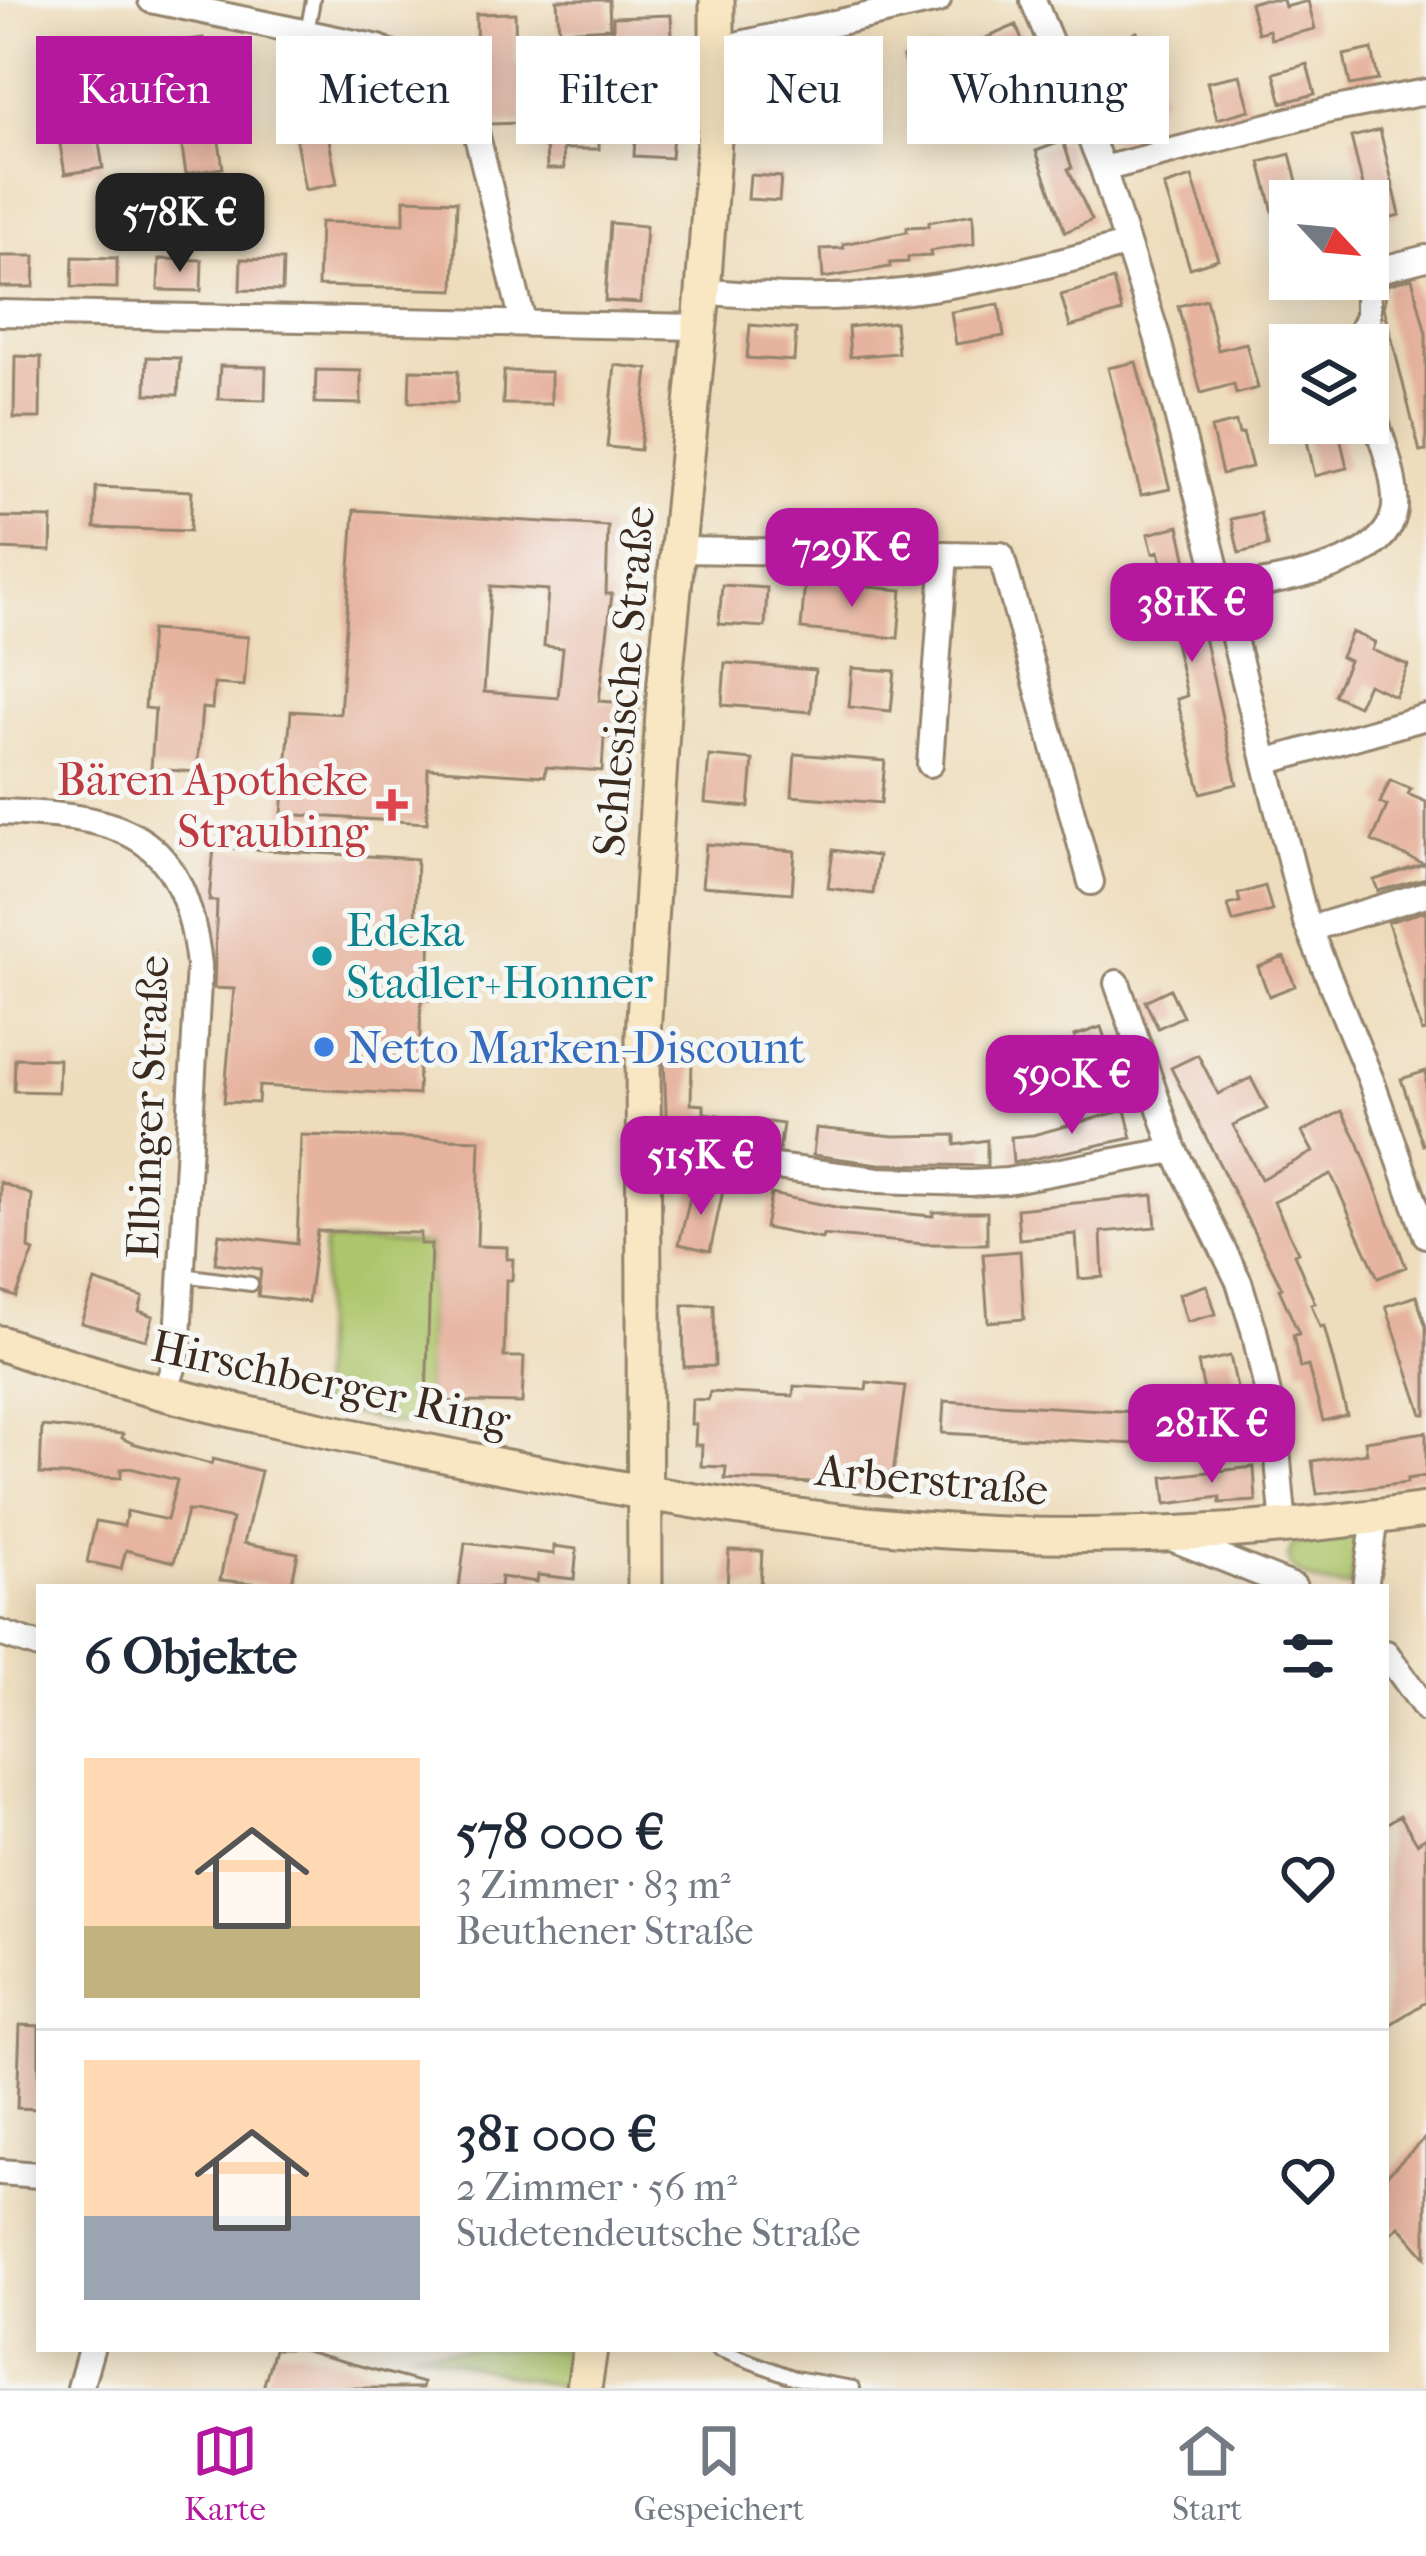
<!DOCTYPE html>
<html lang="de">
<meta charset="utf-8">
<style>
:root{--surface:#fff;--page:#f2f2f3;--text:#1f2937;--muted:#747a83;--line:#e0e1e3;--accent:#b5179e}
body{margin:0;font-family:"IM FELL French Canon",serif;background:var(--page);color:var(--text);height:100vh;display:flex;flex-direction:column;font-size:45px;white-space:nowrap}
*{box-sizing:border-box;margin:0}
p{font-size:39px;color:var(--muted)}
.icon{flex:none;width:66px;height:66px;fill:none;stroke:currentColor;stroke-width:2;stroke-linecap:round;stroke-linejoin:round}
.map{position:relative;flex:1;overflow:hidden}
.sheet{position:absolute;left:36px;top:1584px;width:1353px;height:768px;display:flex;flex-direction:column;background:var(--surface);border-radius:0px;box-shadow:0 6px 30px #0003}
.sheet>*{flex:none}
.banner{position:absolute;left:36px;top:36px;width:1356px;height:108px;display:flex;gap:24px}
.needle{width:78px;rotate:116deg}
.fabs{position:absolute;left:1269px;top:180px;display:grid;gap:24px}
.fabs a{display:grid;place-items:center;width:120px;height:120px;border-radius:0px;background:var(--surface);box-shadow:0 6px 30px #0003;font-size:60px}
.price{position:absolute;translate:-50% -102px;padding:0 27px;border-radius:24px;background:var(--accent);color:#fff;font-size:39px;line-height:78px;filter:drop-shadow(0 3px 6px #0008)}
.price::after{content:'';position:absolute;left:50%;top:72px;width:36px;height:27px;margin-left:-18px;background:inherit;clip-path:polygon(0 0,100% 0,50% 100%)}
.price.on{background:#222;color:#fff}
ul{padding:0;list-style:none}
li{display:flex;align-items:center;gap:36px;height:300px;padding:0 48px}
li+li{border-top:3px solid var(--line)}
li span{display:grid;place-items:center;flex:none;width:336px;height:240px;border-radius:0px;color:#555}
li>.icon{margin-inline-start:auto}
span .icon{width:144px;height:144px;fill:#fffc;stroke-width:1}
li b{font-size:51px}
h2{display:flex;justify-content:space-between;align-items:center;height:144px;padding:0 48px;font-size:51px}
.pill{padding:0 42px;border-radius:0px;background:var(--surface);box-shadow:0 6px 30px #0003;font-size:42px;line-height:108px}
.pill.on{background:var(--accent);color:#fff}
.menu{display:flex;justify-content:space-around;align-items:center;height:168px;border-top:3px solid var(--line);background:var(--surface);font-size:33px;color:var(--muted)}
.menu a{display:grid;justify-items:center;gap:6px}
.menu .on{color:var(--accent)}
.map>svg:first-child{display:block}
.green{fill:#adc66c;stroke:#747845;stroke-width:3}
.building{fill:#e6b39e;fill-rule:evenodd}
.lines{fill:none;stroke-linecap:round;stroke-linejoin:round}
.lane-casing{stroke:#94846d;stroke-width:18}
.street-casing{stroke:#94846d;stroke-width:30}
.secondary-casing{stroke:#94846d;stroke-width:39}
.lane{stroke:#fff;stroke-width:12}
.street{stroke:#fff;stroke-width:24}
.secondary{stroke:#f9e7c3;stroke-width:33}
.health-dot{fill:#e0444e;stroke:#f6f6f2;stroke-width:4.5}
.culture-dot{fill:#0f9aa8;stroke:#f6f6f2;stroke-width:4.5}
.shop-dot{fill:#3f7fe0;stroke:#f6f6f2;stroke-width:4.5}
.labels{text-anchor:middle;stroke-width:10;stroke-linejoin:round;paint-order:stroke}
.street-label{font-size:45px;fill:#3b2a1e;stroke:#f6f6f2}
.health-label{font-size:45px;fill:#be3a42;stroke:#f6f6f2;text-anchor:end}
.culture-label{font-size:45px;fill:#0d838f;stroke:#f6f6f2;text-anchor:start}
.shop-label{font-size:45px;fill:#366cbe;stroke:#f6f6f2;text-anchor:start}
</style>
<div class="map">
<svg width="1426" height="2388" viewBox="0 0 1426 2388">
<rect width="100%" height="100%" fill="#f6f6f2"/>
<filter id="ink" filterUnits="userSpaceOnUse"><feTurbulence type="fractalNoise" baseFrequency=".00833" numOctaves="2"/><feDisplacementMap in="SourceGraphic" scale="24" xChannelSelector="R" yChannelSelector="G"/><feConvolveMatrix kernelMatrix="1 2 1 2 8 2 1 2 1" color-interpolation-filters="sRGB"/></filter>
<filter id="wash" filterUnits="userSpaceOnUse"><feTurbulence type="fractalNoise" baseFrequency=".004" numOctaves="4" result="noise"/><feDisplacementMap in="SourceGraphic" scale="48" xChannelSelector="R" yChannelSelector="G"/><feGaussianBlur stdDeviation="2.7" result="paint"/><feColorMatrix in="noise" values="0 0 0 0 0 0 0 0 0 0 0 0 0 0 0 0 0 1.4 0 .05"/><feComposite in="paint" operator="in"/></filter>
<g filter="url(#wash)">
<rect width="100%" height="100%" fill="#eeddbc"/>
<path class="green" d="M324 1241 431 1244 426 1401 401 1425 318 1406Z
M1352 1536 1356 1544 1351 1587C1328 1587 1270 1576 1295 1543Z
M407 2349H566L562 2388Z"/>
<g id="blocks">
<path class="building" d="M557 0H609L610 28 559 31Z
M1261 0H1283L1285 7 1308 1 1315 29 1271 39 1269 30 1258 33 1250 3Z
M515 13 516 64H523V123L490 124 487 69H477L476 14Z
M671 15 672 37 613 39V17Z
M1016 25 1026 51 1002 60 1017 92 1039 82 1050 107 1001 129 983 89 991 85 974 43Z
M1137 32 1163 98 1135 108 1144 131 1115 143 1097 101 1127 91 1109 44Z
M82 34 103 168 65 174 43 41Z
M203 38 223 168 186 174 166 43Z
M934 48 941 72 909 81 903 57Z
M1372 49 1378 80 1350 85 1344 55Z
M314 57 337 184 305 190 282 62Z
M867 64 874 93 844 100 837 71Z
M1307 64 1315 94 1282 103 1274 73Z
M1240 75 1250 110 1217 119 1207 82Z
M757 79 804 81 803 106 755 104Z
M599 114V149H563L564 169H547L545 115Z
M636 119 674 122 671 158 634 156Z
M1380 130 1400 215 1372 222 1351 137Z
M1063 141 1072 168 1068 169 1092 220 1065 232 1036 151Z
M1290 154 1302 201H1290V253L1284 254 1260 162Z
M750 175 781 177 779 201 748 199Z
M1192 177 1218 259 1190 268 1164 186Z
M404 199 457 201 454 290 318 286 320 222 404 224Z
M973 214 974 244 930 251 931 256 908 257V262L890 263V267L823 278 821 249 844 248 843 244 907 232V227L929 226V222Z
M610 223 646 226 641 303 605 301Z
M0 256H35L34 287H0Z
M73 257 117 258V288L72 287Z
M159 259 202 260 201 291 158 290Z
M241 259 283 260 282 291 240 290Z
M1412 278 1426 334V451L1420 452 1384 307 1387 285Z
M1113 280 1122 312 1070 327 1061 295Z
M1206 299 1218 350 1246 343 1258 388 1236 394 1234 384 1201 393 1178 306Z
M999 304 1004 336 956 344 951 312Z
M895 322 898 353 850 357 848 327Z
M750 325 796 329 794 361 747 358Z
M15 356 41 357 40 418H14Z
M147 357 180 358 178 395 146 394Z
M1136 362 1170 489 1141 495 1108 368Z
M615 365 648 369 640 450 607 447Z
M220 366 266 367 265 400 218 399Z
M316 370 361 371V404L315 403Z
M410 370 458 371 457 403 409 402Z
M504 371 551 372V404H503Z
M1236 422 1239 434 1243 433 1252 467 1222 474 1211 428Z
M1303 423H1337L1347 468 1315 476Z
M96 487 192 491 190 531 95 528Z
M354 510 608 526 606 594H612L599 701 639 704 636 739 604 737 602 771 546 767 545 776 428 768 427 823 282 814 291 711 340 714ZM491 586 548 590 544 646 563 648 558 698 484 692Z
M1260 513 1268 546 1239 553 1231 519Z
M0 517 52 518 51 551 0 549Z
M1179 526 1237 784 1201 793 1177 699 1187 696 1170 620 1146 626 1141 602 1169 595 1159 551 1153 553 1148 534Z
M805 581 902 590 898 638 801 629Z
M722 585 767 588 765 627 719 624Z
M151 630 248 637 244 686 214 684 212 709 202 708 197 772 151 769 155 709 145 708Z
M1352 632 1375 642 1372 650 1408 665 1395 696 1368 684 1358 706 1334 695 1349 661 1341 657Z
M725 663 815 670 811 712 722 705Z
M852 668 895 671 891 711 849 707Z
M795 754 885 761 881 803 792 796Z
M709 756 753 760 749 807 705 803Z
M1390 780 1411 789 1408 794 1426 802V878L1378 891 1374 880 1424 864 1372 841 1387 806 1380 803Z
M706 844 795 851 792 893 702 886Z
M214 847 417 859 415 922 431 923 429 1000H421L418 1095 259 1086 258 1103 224 1102 234 989 214 988 217 901H209Z
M833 850 878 856 873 894 828 888Z
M1265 886 1272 911 1233 922 1228 905 1240 902 1238 894Z
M1426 911V1031L1422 1032 1388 922Z
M1284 957 1295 986 1269 996 1258 967Z
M1170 989 1183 1016 1158 1028 1145 1001Z
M1101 1027 1116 1071 1090 1080 1074 1036Z
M1198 1055 1218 1094 1251 1078 1267 1109 1233 1125 1261 1179 1313 1152 1302 1132 1342 1111 1358 1142 1406 1267 1378 1278 1331 1174 1274 1202 1298 1252 1294 1254 1315 1303 1311 1304 1320 1327 1324 1326 1347 1415 1323 1421 1308 1366 1300 1368 1293 1335 1299 1334 1279 1289 1282 1288 1171 1068Z
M15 1058 59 1059 58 1092 14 1091Z
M664 1060H692L691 1104 704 1105V1113L783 1124 779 1151 667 1136Z
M1426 1071V1144L1423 1145 1401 1079Z
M1125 1110 1132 1138 1013 1163 1011 1137 1033 1135Z
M816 1128 894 1136 955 1135V1145L987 1140V1166L879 1164 813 1155Z
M301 1135 480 1140 477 1246 507 1247V1259H513L512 1280H506L504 1357H524L522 1403 426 1401 431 1244H420V1233L317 1231 308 1302 258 1296 261 1269 215 1263 219 1234 297 1244Z
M0 1182 32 1195 29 1249 34 1251 16 1297 0 1291Z
M693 1185 723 1191 710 1251 679 1244Z
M771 1194 840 1208 933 1216V1212H987V1244H924L823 1235 822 1239 765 1228Z
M1153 1195 1156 1227 1101 1232 1103 1277 1079 1279 1076 1234 1019 1239 1017 1209Z
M1020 1251 1024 1319 988 1322 983 1254Z
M95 1281 143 1297 139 1311 153 1316 146 1340 81 1323Z
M1207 1285 1216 1314 1187 1322 1179 1294Z
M1416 1296 1426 1327V1414H1422L1386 1306Z
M683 1305H714L715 1366 684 1367Z
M1230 1356 1245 1424 1213 1432 1198 1363Z
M867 1382 905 1386 890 1496 854 1492 855 1485 725 1479 726 1467 701 1466 702 1445H695L696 1424H691L692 1399 708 1400 710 1392 793 1396 794 1386 866 1390Z
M944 1401 1137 1412 1135 1444 942 1433Z
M42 1426 123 1434 122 1438 132 1443 211 1464 213 1459 261 1471 244 1543 298 1553 291 1587 220 1580 232 1519 195 1511H187L174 1562 126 1550 121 1569 87 1562 96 1521 124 1526 127 1511 167 1520 177 1480 130 1468 121 1469V1478L40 1474Z
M1426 1432V1476L1407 1479V1483L1317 1494 1312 1461 1367 1453 1365 1441Z
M1254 1467 1256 1501 1220 1503V1497L1166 1504 1163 1477Z
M465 1543 554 1554V1546L577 1549 574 1579 538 1575 537 1582 501 1577 500 1587H459Z
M729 1550 762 1551 760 1587H727Z
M1400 1815 1417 1843 1426 1837V2002L1386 2027V1824Z
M20 2025 39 2026V2109L17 2108Z
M1426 2137V2257L1399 2226 1386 2239V2176Z
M274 2349H298L423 2383 422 2388H263Z"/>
</g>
</g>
<g filter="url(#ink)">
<use href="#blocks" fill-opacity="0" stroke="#94846d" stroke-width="3"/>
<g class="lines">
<defs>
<path id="lane" d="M307 32 313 0
M182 1275 251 1284
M717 2349 795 2378 853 2388"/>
<path id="street" d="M151 0 379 48 418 67 446 91 476 132 523 322
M1033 0 1103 169 1157 336 1306 922 1371 1080 1426 1235
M718 49 938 0
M1103 169 1330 110 1426 92
M703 292C734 293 765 297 796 297 908 300 1018 274 1125 245
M0 313 700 327
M1355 345 1368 316V288L1375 271 1426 258
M678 550 1001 555 1091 882
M1222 592C1273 579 1402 569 1395 497 1393 464 1377 428 1368 397
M1265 762 1426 717
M930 764 945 554
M0 812C122 816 184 830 199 965L177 1356 164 1395
M1309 929 1426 894
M1117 983 1174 1150 1239 1282 1254 1330 1275 1427 1284 1527
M643 1150 878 1180 970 1183 1007 1181 1174 1150
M1174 1539 1294 1587
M1365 1587 1375 1518
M0 1633 39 1646
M1386 1653 1426 1709
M0 2172 39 2175
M80 2388 91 2349"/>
<path id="secondary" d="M0 1343C147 1395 297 1426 450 1456 619 1489 791 1522 963 1532 1118 1541 1272 1532 1426 1510
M645 1587 643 1035 665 681 703 292 717 98V0
M584 2388 590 2349"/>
</defs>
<use href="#lane" class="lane-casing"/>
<use href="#street" class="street-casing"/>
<use href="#secondary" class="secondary-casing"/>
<use href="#lane" class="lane"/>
<use href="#street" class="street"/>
<use href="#secondary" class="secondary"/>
</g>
</g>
<path class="health-dot" d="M386 787h12v12h12v12h-12v12h-12v-12h-12v-12h12z"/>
<circle class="culture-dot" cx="322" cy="956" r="12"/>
<circle class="shop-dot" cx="324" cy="1047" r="12"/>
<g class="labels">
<g class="street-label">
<text transform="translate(623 681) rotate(-85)" y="16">Schlesische Straße</text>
<text transform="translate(147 1107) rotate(-88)" y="16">Elbinger Straße</text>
<text transform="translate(331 1382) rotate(12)" y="16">Hirschberger Ring</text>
<text transform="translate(932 1479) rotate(5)" y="16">Arberstraße</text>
</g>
<g class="health-label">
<text x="368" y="795">Bären Apotheke<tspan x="368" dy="52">Straubing</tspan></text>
</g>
<g class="culture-label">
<text x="346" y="946">Edeka<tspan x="346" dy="52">Stadler+Honner</tspan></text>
</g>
<g class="shop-label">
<text x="348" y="1063">Netto Marken-Discount</text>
</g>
</g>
</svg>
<div class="fabs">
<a><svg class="needle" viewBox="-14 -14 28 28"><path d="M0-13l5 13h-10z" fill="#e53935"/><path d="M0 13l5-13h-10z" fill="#747a83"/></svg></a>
<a><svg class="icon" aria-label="layers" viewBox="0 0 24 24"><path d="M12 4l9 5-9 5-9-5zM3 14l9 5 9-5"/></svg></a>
</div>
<b class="price on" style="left:180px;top:275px">578K €</b>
<b class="price" style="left:852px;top:610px">729K €</b>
<b class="price" style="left:1192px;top:665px">381K €</b>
<b class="price" style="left:1072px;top:1137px">590K €</b>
<b class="price" style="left:701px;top:1218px">515K €</b>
<b class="price" style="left:1212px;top:1486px">281K €</b>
<div class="banner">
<a class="pill on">Kaufen</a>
<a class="pill">Mieten</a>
<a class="pill">Filter</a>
<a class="pill">Neu</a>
<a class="pill">Wohnung</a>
</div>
<section class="sheet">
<h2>6 Objekte<svg class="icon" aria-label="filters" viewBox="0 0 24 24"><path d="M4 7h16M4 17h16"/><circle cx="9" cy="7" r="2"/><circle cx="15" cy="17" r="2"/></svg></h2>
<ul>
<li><span style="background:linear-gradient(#ffd9b3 70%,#c2b280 0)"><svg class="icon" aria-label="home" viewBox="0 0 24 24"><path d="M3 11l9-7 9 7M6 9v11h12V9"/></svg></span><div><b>578 000 €</b><p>3 Zimmer · 83 m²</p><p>Beuthener Straße</p></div><svg class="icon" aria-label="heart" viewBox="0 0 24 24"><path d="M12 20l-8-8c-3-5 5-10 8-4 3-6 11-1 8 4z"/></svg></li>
<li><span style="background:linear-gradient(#ffd9b3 65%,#9aa5b1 0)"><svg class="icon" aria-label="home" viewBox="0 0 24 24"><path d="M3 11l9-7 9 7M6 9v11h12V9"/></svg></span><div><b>381 000 €</b><p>2 Zimmer · 56 m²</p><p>Sudetendeutsche Straße</p></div><svg class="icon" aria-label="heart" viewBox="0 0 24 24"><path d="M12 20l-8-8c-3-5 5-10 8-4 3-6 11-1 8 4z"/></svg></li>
</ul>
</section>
</div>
<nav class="menu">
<a class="on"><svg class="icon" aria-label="map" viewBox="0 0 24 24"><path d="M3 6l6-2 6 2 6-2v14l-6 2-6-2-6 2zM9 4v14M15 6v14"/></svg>Karte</a>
<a><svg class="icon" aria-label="saved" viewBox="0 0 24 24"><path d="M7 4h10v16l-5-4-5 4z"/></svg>Gespeichert</a>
<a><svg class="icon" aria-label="home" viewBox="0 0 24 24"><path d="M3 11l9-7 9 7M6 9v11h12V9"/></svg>Start</a>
</nav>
